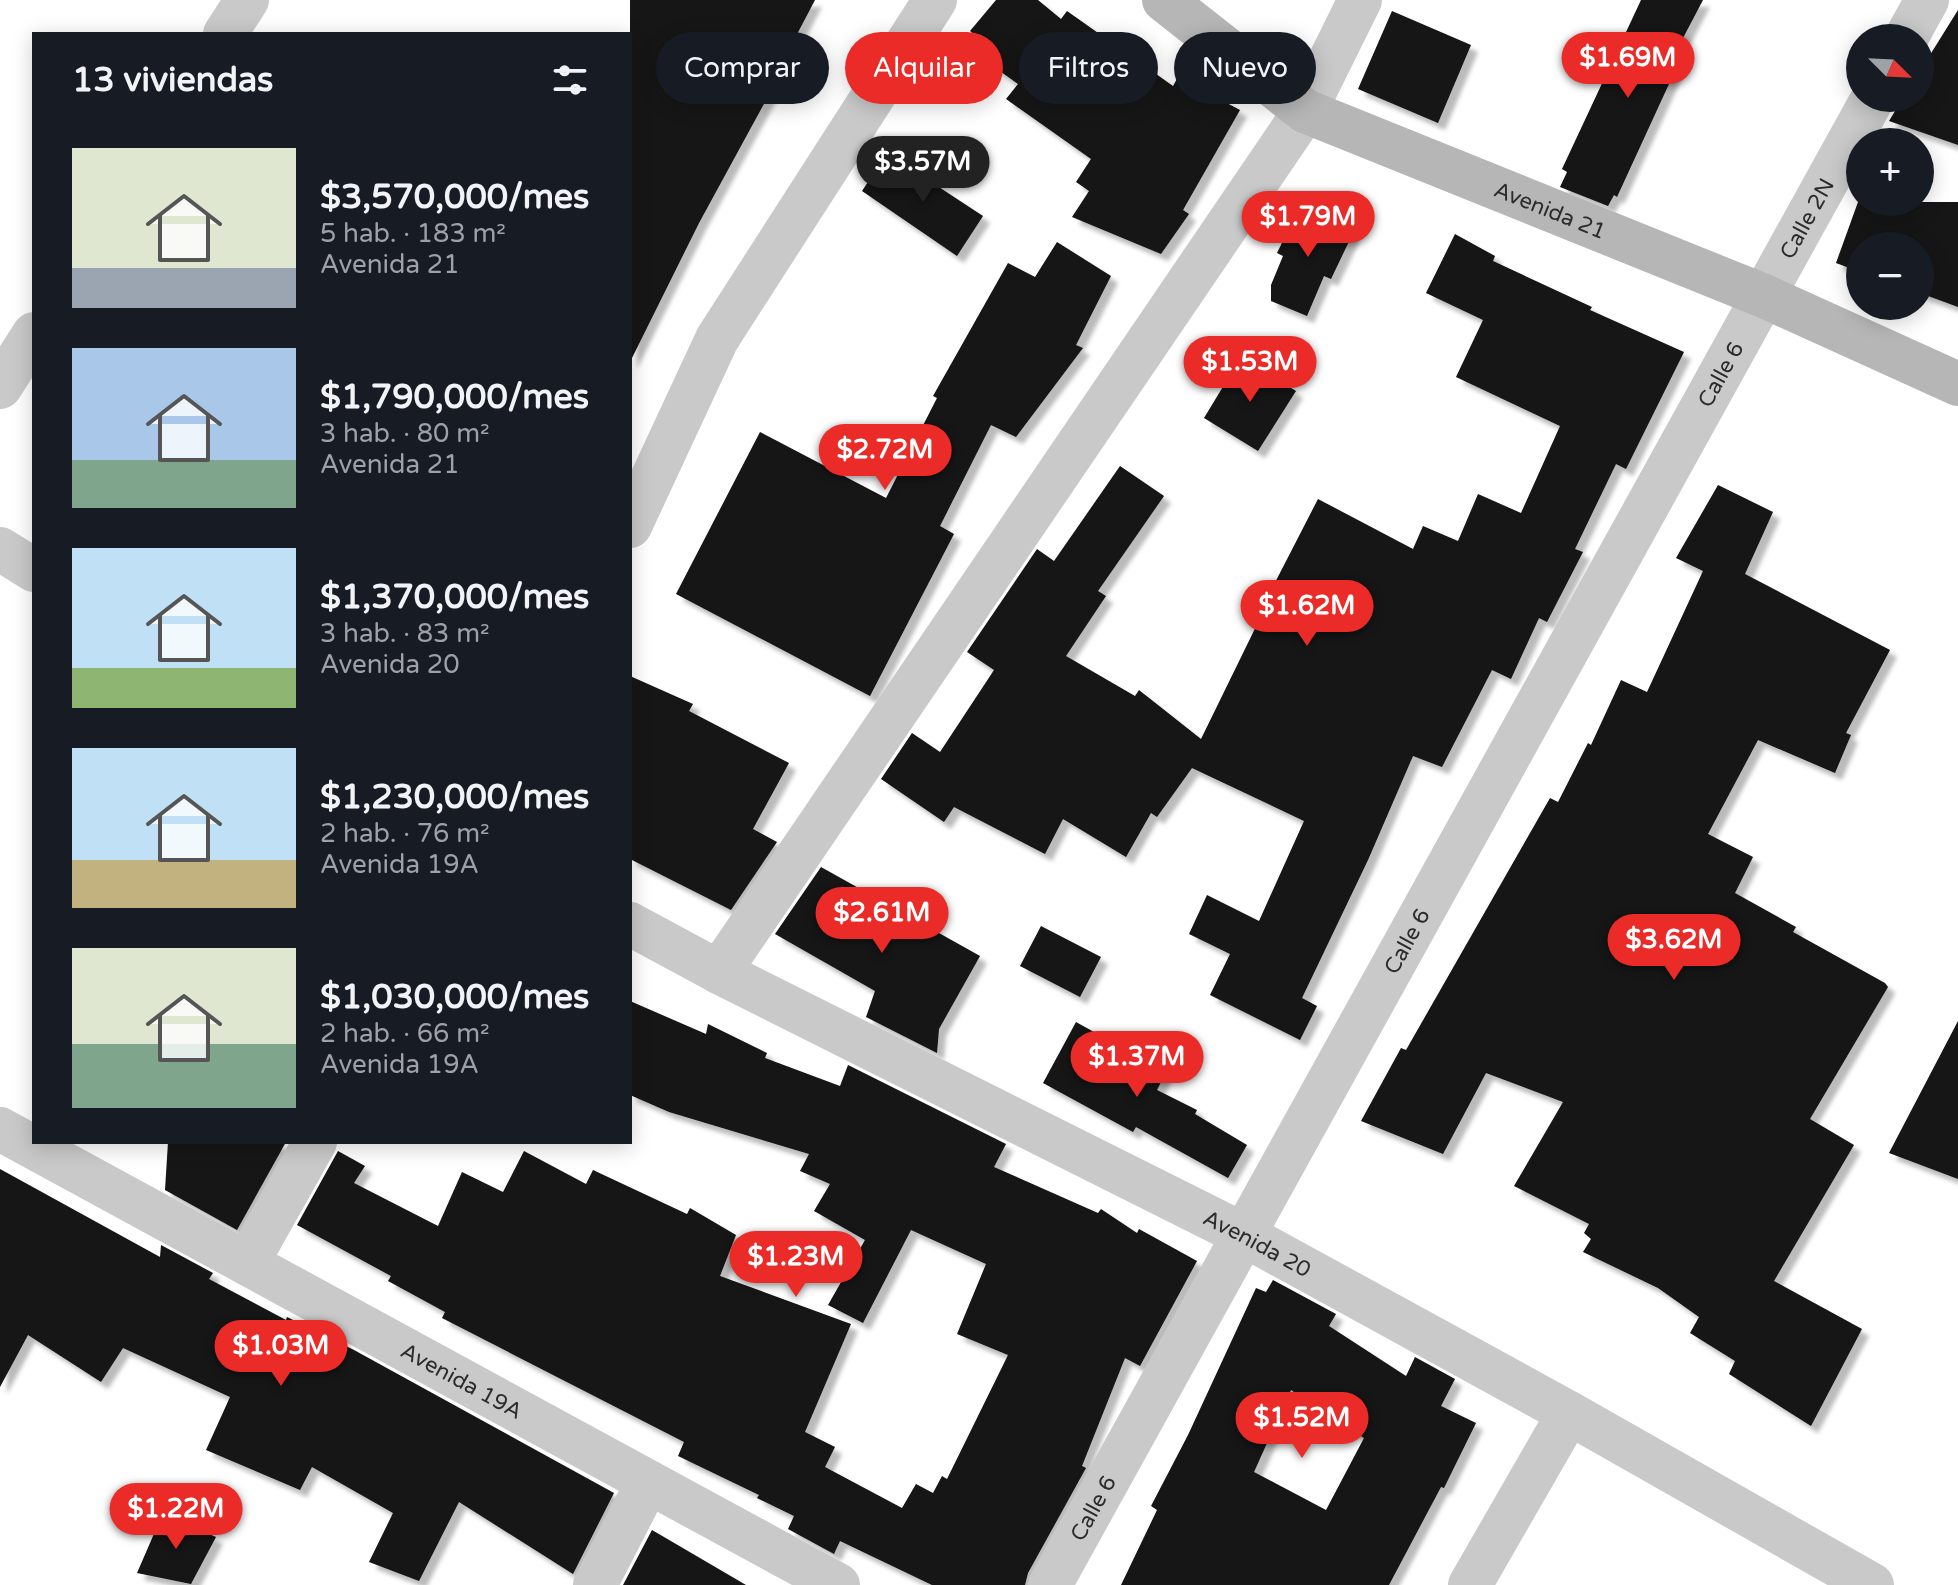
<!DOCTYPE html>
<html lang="es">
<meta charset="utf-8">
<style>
:root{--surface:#171b24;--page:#20242c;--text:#f1f3f6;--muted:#9ea1a6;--accent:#ea2b28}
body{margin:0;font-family:"Varela Round",sans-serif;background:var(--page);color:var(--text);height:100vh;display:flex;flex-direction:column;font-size:30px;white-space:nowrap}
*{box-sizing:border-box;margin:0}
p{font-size:26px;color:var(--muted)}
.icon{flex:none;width:44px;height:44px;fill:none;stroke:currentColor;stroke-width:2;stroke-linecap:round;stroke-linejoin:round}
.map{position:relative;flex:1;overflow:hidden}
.panel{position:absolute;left:32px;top:32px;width:600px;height:1112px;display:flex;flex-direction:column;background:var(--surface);border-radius:0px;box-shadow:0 4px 20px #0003}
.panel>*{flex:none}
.banner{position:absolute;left:656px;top:32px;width:760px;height:72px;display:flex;gap:16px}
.needle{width:52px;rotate:114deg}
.tools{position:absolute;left:1846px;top:24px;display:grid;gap:16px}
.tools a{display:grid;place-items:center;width:88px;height:88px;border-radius:50%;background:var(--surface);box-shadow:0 4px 20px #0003;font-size:40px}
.price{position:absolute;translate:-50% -68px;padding:0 18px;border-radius:28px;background:var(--accent);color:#fff;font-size:26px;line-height:52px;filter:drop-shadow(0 2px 4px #0008)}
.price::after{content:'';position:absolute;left:50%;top:48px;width:24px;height:18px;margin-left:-12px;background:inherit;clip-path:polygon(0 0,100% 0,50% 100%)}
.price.selected{background:#222;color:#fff}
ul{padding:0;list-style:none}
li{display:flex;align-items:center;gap:24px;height:200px;padding:0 40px}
li span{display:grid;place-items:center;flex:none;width:224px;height:160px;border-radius:0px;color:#555}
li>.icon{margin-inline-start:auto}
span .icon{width:96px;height:96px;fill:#fffc;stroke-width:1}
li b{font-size:34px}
h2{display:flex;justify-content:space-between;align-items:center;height:96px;padding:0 40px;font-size:34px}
.tag{padding:0 28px;border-radius:36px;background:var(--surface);box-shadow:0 4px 20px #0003;font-size:28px;line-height:72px}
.tag.selected{background:var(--accent);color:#fff}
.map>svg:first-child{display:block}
.building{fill:#131313;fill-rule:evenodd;filter:url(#shadow)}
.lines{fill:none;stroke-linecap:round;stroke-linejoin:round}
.street{stroke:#c9c9c9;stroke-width:44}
.secondary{stroke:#b6b6b6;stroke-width:44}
.labels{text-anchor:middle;stroke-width:8;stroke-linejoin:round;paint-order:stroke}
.street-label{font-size:22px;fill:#2c2c2c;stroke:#fff}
</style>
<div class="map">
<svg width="1958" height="1585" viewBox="0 0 1958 1585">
<defs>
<filter id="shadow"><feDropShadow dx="7" dy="7" stdDeviation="2" flood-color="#0004"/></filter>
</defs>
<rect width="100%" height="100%" fill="#fff"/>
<path class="building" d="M630 0H815L774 78 777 80 699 223 630 362Z
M996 0H1038L1061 19 1067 11 1173 86 1178 77 1240 110 1183 210 1189 214 1161 254 1072 217 1089 191 1076 182 1091 159 1006 99 1018 84 969 49 977 37 970 31Z
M1641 0H1703L1673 57 1680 60 1617 197 1614 195 1608 206 1560 187 1567 172 1562 169Z
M1958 10V145L1889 121 1903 98H1920V71Z
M1392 11 1471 45 1438 123 1358 89Z
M887 153 983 216 957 256 862 191Z
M1858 202H1958V307L1920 293V246H1860V272L1836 263Z
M1300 206 1354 231 1331 279 1324 276 1307 316 1271 301V285L1283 256 1277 253Z
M1455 234 1495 256 1493 261 1592 307 1590 310 1684 352 1626 469 1616 464 1575 549 1583 552 1547 622 1539 618 1511 679 1492 670 1442 767 1413 756 1368 860 1302 998 1317 1006 1300 1040 1210 995 1230 954 1189 934 1207 895 1259 921 1304 821 1192 768 1157 817 1151 813 1126 857 1063 819 1045 854 954 807 944 822 881 779 912 733 940 752 994 670 967 652 1037 549 1054 561 1120 466 1164 496 1098 591 1106 596 1066 656 1135 696 1139 690 1201 739 1267 604 1265 602 1318 499 1413 549 1423 526 1458 541 1478 494 1521 513 1560 426 1456 377 1483 320 1426 293Z
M1057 242 1111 276 1076 345 1083 348 1016 437 991 425 940 526 954 534 870 696 676 594 760 432 886 498 937 398 933 396 1008 263 1035 277Z
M1241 357 1296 391 1258 451 1204 418Z
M1718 485 1773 512 1745 574 1890 650 1846 733 1851 735 1835 773 1758 740 1708 834 1753 857 1735 893 1796 927 1793 932 1885 983 1888 987 1810 1119 1854 1145 1774 1281 1862 1329 1811 1426 1729 1374 1735 1361 1690 1333 1699 1317 1658 1288 1583 1252 1591 1239 1584 1233 1589 1224 1514 1186 1563 1102 1486 1073 1443 1154 1361 1121 1401 1048 1406 1050 1550 798 1558 802 1588 743 1591 745 1621 680 1647 692 1703 571 1676 558Z
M630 676 693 704 689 711 789 763 753 829 777 842 731 910 630 859Z
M821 867 980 956 939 1029 937 1053 866 1017 875 991 775 934Z
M1041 926 1101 957 1080 997 1020 966Z
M630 1001 706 1034 708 1024 767 1053 765 1058 840 1086 848 1065 1006 1144 994 1167 1098 1213 1101 1209 1137 1233 1139 1229 1197 1261 1140 1366 1125 1358 1082 1466 1086 1468 1028 1573 1025 1585H932L840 1541 834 1554 788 1529 794 1516 757 1498 759 1495 678 1456 684 1442 442 1318 445 1312 388 1281 391 1276 297 1225 338 1151 365 1166 354 1183 438 1226 462 1172 503 1192 524 1151 586 1184 593 1170 687 1214 690 1208 736 1235 720 1276 851 1324 805 1432 835 1447 825 1467 902 1508 916 1484 933 1493 942 1476 947 1479 1008 1355 957 1334 986 1264 911 1230 863 1323 828 1305 865 1240 814 1211 830 1184 800 1171 809 1154 669 1112 630 1095Z
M1958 1021V1179L1889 1153Z
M1076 1022 1166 1072 1157 1090 1197 1110 1195 1114 1247 1145 1228 1178 1136 1127 1133 1132 1043 1083Z
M168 1142H286L237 1230 165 1190Z
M0 1169 160 1257 161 1245 213 1273 209 1279 286 1320 287 1317 354 1350 614 1493 573 1574 459 1502 419 1581 369 1562 393 1513 312 1467 300 1490 206 1450 230 1397 123 1348 101 1382 28 1335 0 1387Z
M1273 1280 1336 1314 1329 1326 1406 1376 1415 1357 1455 1379 1441 1406 1476 1423 1444 1488 1441 1487 1389 1585H1121L1157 1510 1151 1506 1188 1435 1256 1288 1266 1292ZM1291 1390 1364 1438 1326 1510 1254 1472Z
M163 1513 216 1537 191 1584 137 1573Z
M652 1530 746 1585H623Z"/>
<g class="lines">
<g class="street">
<path d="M225 34 247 0"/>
<path d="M1906 38 1927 0"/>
<path d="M0 387 34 334"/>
<path d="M630 526 717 339 935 0"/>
<path d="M0 549 34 570"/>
<path id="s1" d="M630 924 719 972 1244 1235 1569 1413 1872 1585"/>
<path d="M719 972 1305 111 1360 0"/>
<path id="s2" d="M0 1129 838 1585"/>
<path d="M247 1263 315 1142"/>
<path d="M595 1585 648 1482"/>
<path id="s3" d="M1050 1585 1873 98"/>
<path d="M1470 1585 1569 1413"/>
</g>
<path class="secondary" id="s4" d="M1164 0 1305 111 1764 296 1958 384"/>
</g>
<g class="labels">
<g class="street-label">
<text dy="8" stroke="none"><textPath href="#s4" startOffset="444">Avenida 21</textPath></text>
<text dy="8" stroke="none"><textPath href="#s3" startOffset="1562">Calle 2N</textPath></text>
<text dy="8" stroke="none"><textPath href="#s3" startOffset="1384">Calle 6</textPath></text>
<text dy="8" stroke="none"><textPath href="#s3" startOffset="736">Calle 6</textPath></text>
<text dy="8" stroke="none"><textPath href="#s1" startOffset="704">Avenida 20</textPath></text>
<text dy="8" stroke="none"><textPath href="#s2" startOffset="526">Avenida 19A</textPath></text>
<text dy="8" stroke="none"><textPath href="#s3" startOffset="88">Calle 6</textPath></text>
</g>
</g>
</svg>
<div class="tools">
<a><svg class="needle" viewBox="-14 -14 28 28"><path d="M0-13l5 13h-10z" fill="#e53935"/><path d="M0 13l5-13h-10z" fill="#9ea1a6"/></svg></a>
<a>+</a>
<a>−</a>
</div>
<b class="price" style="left:1628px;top:100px">$1.69M</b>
<b class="price selected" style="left:923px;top:204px">$3.57M</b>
<b class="price" style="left:1308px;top:259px">$1.79M</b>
<b class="price" style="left:1250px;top:404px">$1.53M</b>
<b class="price" style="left:885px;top:492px">$2.72M</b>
<b class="price" style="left:1307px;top:648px">$1.62M</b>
<b class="price" style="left:882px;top:955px">$2.61M</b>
<b class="price" style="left:1674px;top:982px">$3.62M</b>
<b class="price" style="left:1137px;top:1099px">$1.37M</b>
<b class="price" style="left:796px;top:1299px">$1.23M</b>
<b class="price" style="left:281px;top:1388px">$1.03M</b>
<b class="price" style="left:1302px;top:1460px">$1.52M</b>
<b class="price" style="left:176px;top:1551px">$1.22M</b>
<div class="banner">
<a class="tag">Comprar</a>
<a class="tag selected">Alquilar</a>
<a class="tag">Filtros</a>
<a class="tag">Nuevo</a>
</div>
<section class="panel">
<h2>13 viviendas<svg class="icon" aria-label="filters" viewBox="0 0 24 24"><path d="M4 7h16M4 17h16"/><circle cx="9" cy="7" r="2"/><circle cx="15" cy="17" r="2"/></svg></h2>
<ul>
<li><span style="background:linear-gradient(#dfe7d0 75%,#9aa5b1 0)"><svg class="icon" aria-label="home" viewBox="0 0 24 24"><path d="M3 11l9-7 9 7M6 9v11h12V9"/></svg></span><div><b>$3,570,000/mes</b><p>5 hab. · 183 m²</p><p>Avenida 21</p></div></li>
<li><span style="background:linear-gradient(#a9c7e8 70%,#7fa58c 0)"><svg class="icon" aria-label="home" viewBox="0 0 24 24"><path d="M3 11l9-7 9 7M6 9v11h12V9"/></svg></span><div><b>$1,790,000/mes</b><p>3 hab. · 80 m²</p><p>Avenida 21</p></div></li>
<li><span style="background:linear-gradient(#bfe0f5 75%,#8fb573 0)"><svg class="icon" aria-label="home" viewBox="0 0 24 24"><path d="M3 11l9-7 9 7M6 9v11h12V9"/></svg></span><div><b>$1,370,000/mes</b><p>3 hab. · 83 m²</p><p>Avenida 20</p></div></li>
<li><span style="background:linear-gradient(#bfe0f5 70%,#c2b280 0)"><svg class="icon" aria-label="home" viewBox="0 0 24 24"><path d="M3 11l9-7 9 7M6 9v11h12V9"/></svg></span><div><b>$1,230,000/mes</b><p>2 hab. · 76 m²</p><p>Avenida 19A</p></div></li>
<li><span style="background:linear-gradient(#dfe7d0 60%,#7fa58c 0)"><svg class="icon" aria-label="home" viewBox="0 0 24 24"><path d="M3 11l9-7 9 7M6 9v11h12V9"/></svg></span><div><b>$1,030,000/mes</b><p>2 hab. · 66 m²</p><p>Avenida 19A</p></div></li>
</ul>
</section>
</div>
